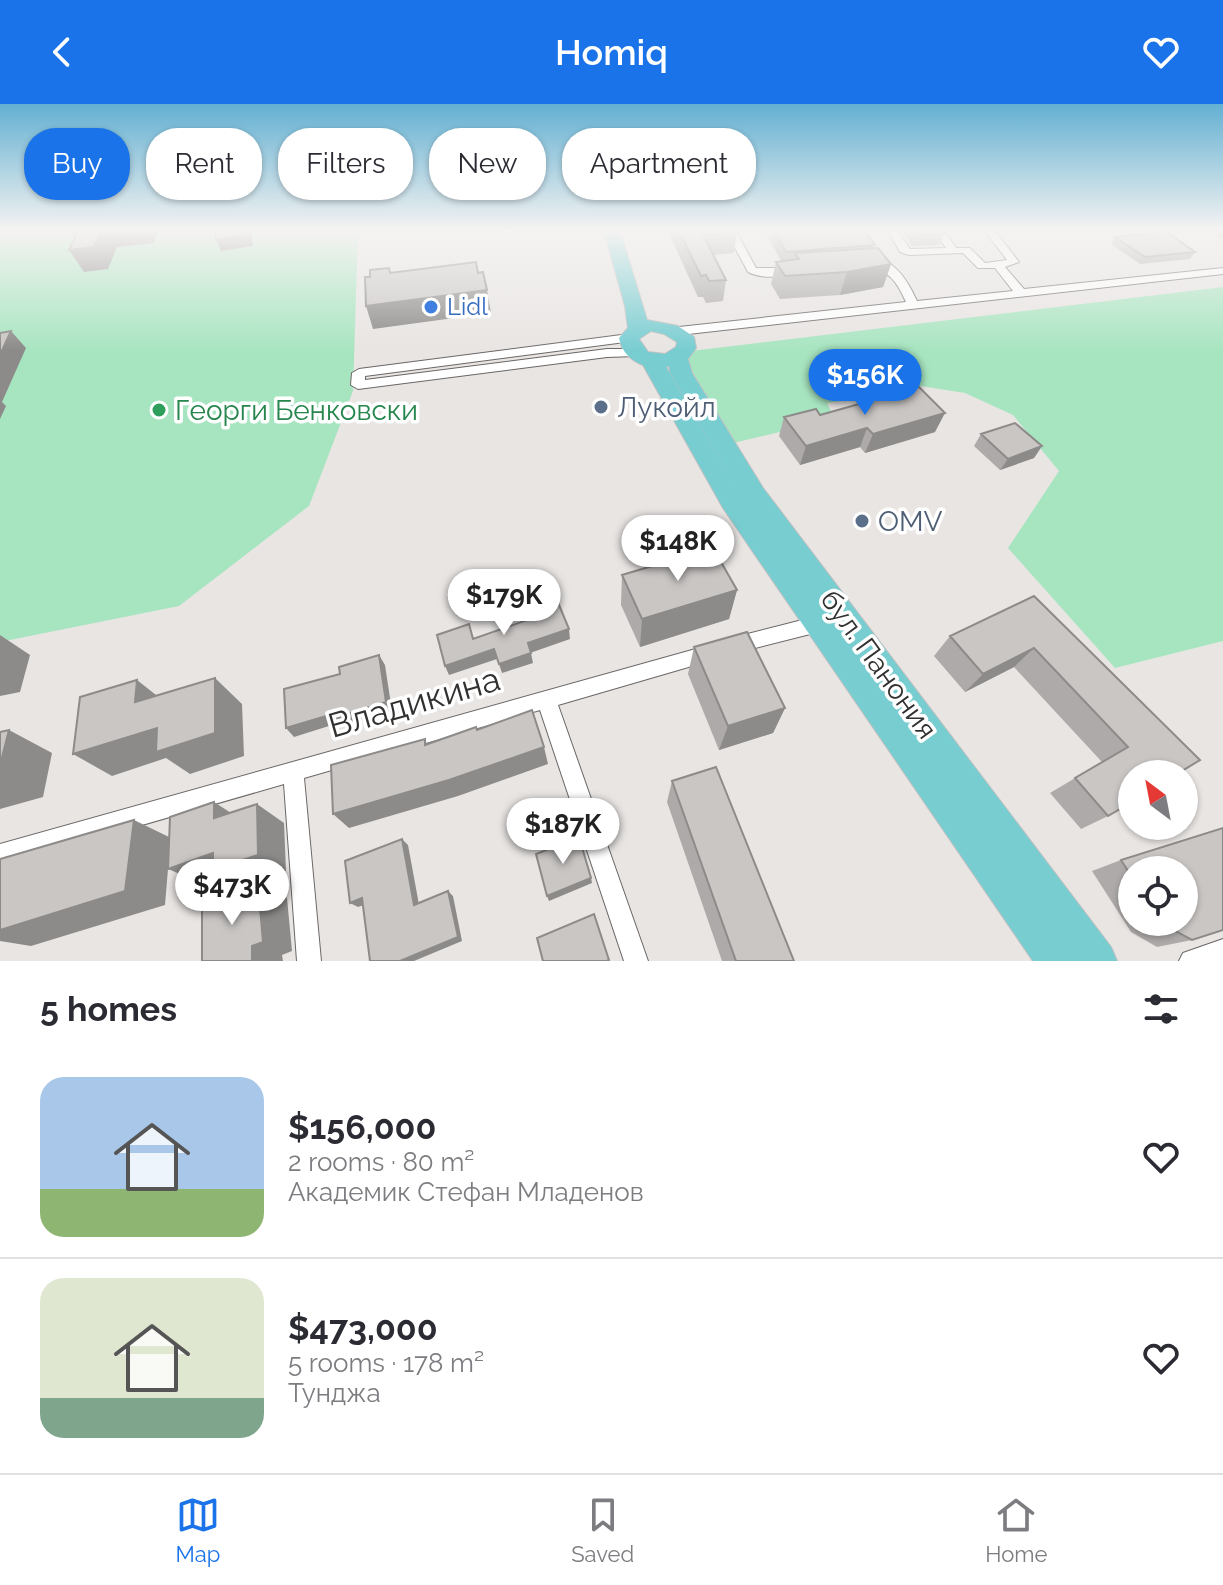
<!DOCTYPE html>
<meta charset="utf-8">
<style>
:root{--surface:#fff;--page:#f2f2f3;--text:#2b2b33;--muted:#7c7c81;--line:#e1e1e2;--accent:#1a73e8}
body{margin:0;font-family:Raleway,sans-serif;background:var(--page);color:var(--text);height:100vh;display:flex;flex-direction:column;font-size:30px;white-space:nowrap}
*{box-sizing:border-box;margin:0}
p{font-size:26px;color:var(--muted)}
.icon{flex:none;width:44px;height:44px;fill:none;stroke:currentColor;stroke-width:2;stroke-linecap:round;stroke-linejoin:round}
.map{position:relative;height:857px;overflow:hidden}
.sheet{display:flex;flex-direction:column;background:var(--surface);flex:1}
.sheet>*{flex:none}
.top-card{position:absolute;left:24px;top:24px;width:800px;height:72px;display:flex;gap:16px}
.needle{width:52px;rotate:328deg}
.controls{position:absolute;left:1118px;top:656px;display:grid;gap:16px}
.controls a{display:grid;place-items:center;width:80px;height:80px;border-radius:50%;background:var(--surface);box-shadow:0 2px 6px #0004;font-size:40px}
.price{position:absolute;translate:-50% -68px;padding:0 18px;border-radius:28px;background:#fff;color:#222;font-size:26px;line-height:52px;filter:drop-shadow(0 2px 4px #0008)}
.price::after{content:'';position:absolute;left:50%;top:48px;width:24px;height:18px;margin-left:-12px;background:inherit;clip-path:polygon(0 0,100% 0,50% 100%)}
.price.current{background:var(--accent);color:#fff}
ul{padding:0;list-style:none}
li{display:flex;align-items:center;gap:24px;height:200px;padding:0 40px}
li+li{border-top:2px solid var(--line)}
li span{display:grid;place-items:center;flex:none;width:224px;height:160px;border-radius:24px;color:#555}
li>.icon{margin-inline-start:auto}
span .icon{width:96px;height:96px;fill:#fffc;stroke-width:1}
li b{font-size:34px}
h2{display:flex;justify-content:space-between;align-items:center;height:96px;padding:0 40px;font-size:34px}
.tag{padding:0 28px;border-radius:32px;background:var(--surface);box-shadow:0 2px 6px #0004;font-size:28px;line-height:72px}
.tag.current{background:var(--accent);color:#fff}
header{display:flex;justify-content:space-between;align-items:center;height:104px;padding:0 40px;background:var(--accent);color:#fff;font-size:36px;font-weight:600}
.dock{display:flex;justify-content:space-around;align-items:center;height:112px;border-top:2px solid var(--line);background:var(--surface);font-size:22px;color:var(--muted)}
.dock a{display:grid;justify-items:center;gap:4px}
.dock .current{color:var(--accent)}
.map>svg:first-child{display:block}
.green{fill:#a7e5c0}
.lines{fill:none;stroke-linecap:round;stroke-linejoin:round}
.street-casing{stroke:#6a6766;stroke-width:2}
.primary-casing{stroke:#c2c1c1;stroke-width:2}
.street{fill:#fff;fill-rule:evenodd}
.primary{fill:#78cdd1;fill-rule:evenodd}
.wall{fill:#adaaa9;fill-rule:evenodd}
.shaded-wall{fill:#8d8b89}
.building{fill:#c9c6c4;stroke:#8d8b89;stroke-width:2}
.shop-dot{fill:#3f7fe0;stroke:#fff;stroke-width:3}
.service-dot{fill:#5c6f8a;stroke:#fff;stroke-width:3}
.leisure-dot{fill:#2e9e5b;stroke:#fff;stroke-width:3}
.labels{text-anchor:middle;stroke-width:7;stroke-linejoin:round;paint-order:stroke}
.far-shop-label{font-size:24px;fill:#366cbe;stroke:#fff;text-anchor:start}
.service-label{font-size:28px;fill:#4e5e75;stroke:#fff;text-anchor:start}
.leisure-label{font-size:28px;fill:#27864d;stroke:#fff;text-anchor:start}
.street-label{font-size:28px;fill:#323130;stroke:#fff}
.near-street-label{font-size:34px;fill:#323130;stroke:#fff}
</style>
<header><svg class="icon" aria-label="back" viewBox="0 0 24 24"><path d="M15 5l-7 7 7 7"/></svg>Homiq<svg class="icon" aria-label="heart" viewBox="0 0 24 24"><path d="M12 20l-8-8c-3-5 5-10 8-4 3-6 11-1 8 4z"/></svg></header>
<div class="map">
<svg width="1223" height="857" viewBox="0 0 1223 857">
<rect width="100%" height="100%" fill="#e8e5e3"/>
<path class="green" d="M67 127H358L353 287 309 402 179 502 0 538V134Z
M1223 183V537L1115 564 1008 444 1059 367 1013 311 965 289 921 282 895 290 827 299 835 315 733 339 684 253 691 247Z"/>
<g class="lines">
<defs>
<path id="street" d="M726 127H736L756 164H792L798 167C786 174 761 175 748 168Z
M888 127H898L910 145 946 144 934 127H944L956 144H970L985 159 1007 156 985 127H995L1019 158 1005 163 1024 185 1223 164V170L679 231 673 227 679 223 906 198C897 178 890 167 867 162L866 160C890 145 909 179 917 197L1013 187 995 164H978L963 149 909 151 900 148Z
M629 230 635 234 633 237 365 272V276L607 245H634L640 249 638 252 607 253 358 285 351 281 352 269 359 265Z
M822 511 828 514 831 519 828 524 822 527 732 550 726 548 723 542 726 536 732 534Z
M710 541 716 543 719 549 716 555 558 601 648 857H624L540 606 304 674 321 857H297L284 680 0 762V740Z
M1223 835V857H1179L1183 849Z"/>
<path id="primary" d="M604 127H620L647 216 678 222 694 233 696 244 688 255 692 269 763 384 1111 843 1117 857H1033L723 404 643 261C630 256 622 248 619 234L628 224 625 202ZM651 227 664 230 677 238 676 243 665 250 648 248 639 235ZM669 262 670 269 741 391 666 263Z"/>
</defs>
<use href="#street" class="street-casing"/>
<use href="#primary" class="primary-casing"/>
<use href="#street" class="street"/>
<use href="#primary" class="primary"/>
</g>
<path class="wall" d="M671 127H737L734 149 713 151 726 176 723 197 706 199 703 193H698L671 134Z
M765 127H865L875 141 874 144 891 160 883 183 840 191 780 195 771 180 776 158 781 157Z
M903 127H942L944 130 939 141 912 142Z
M1211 127H1223V135H1222Z
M1115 133 1195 148 1190 155 1140 160 1111 140Z
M820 311 935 328 865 349 860 343 800 361 779 332 784 313Z
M981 330 1042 342 1034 354 1000 366 974 342Z
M622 471 737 486 729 515 640 543 621 501Z
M1034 492 1200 656 1108 712 1081 725 1050 689 1102 658 1014 563 965 588 934 552 950 532Z
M694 543 785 604 773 629 719 646 688 570Z
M672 677 794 857H722L667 698Z
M1223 724V826L1192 836 1157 843 1131 828 1092 767 1121 756ZM1132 766H1184V818H1132Z"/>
<path class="shaded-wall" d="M70 127H158L154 139 117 143 108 165 84 168 69 146 82 145Z
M247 127H251L253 142 221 147 216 136Z
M891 160 883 183 840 191 847 168Z
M487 186 491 209 373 225 366 202Z
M11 227 26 244 2 298 6 302 0 315V251Z
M945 309 935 328 865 349 873 330Z
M867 324 860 343 800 361 806 342Z
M1042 342 1034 354 1000 366 1008 355Z
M737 486 729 515 640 543 642 515Z
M569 525 570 535 530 549 528 539Z
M0 531 30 551 20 588 0 592Z
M1034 544 1014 563 965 588 983 570Z
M494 545 497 555 449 571 445 562Z
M531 549 533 559 502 569 499 560Z
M379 551 385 561 392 607 351 620 348 616 294 633 286 624Z
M215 574 242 600 244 652 190 670 166 654 112 672 73 650Z
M137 576 170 602 135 598Z
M785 604 773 629 719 646 728 622Z
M9 626 52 649 43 693 0 705V661Z
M544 643 548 660 458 692 349 724 333 710Z
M214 698 245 718 214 714Z
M257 700 284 719 286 767 245 781 225 772 204 780 168 765 165 801 31 842 0 837V826L134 716 171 734Z
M402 735 408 741 420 806 414 801Z
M591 774 592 779 549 797 547 792Z
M258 781 287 794 292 847 282 851 283 857H252V842Z
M448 787 453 792 462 837 414 857H400Z
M362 794 369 799 358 803 350 799Z"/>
<path class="building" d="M78 127H101L94 143 69 146Z
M215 127H247V130L216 136Z
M679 127H737V128L703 131 726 176 709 177 706 171 701 172Z
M775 127H865L875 141 786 148Z
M914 127H942L944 130H916Z
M1167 128 1195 148 1145 153 1115 133Z
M878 144 891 160 847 168 785 172 776 158 799 155 795 149Z
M476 158 478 169 483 168 487 186 366 202 365 173H370V166L389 164 390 169Z
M11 227 0 251V229Z
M919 283 945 309 873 330 867 324 806 342 784 313 816 305 820 311Z
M1015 319 1042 342 1008 355 981 330Z
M713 444 737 486 642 515 622 471Z
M1034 492 1200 656 1177 670H1132V698L1108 712 1075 674 1128 643 1034 544 983 570 950 532Z
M557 496 569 525 528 539 531 549 499 560 494 545 445 562 437 531 469 520 473 535 530 515 527 507Z
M747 528 785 604 728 622 694 543Z
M379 551 386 598 344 611 343 607 286 624 284 585 340 570 339 563Z
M215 574V629L156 648 157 624 73 650 80 593 137 576 135 598Z
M532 606 544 643 449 676 333 710 331 661 425 635V641L476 623 477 626Z
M9 626 0 661V628Z
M716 663 794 857H736L672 677Z
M214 698V714L257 700 258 751 213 766V749L168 765 170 713Z
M134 716 125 787 0 826V755Z
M1223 724V826L1192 836 1164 821 1162 818H1184V766H1132V773L1121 756Z
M579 733 591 774 547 792 536 750Z
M402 735 414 801 448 787 458 833 400 857H370L362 794 350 799 345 757Z
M258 781 263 838 252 842V857H202V801Z
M594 810 609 856 606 857H543L537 834Z"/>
<linearGradient id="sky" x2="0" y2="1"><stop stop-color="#63b0d2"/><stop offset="0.51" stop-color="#f5f3f2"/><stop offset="1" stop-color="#f5f3f2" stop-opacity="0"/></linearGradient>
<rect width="1223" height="247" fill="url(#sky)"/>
<circle class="shop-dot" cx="431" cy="203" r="8"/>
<g class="service-dot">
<circle cx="601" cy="303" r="8"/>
<circle cx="862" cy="417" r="8"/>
</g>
<circle class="leisure-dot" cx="159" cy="306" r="8"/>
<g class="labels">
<g class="far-shop-label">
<text x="447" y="211">Lidl</text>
</g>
<g class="service-label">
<text x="617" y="313">Лукойл</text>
<text x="878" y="427">OMV</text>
</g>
<g class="leisure-label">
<text x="175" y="316">Георги Бенковски</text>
</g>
<g class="street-label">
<text transform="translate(879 560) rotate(54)" y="10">бул. Панония</text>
</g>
<g class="near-street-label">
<text transform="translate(414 598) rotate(-16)" y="12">Владикина</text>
</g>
</g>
</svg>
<div class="controls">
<a><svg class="needle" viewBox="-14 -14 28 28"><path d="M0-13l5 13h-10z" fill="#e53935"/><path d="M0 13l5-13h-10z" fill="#7c7c81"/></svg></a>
<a><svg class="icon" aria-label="locate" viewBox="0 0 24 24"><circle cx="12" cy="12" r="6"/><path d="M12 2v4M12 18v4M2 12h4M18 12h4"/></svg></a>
</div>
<b class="price current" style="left:865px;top:313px">$156K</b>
<b class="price" style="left:678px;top:479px">$148K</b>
<b class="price" style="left:504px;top:533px">$179K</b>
<b class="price" style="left:563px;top:762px">$187K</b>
<b class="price" style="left:232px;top:823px">$473K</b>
<div class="top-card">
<a class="tag current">Buy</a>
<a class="tag">Rent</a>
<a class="tag">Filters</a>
<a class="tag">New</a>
<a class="tag">Apartment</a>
</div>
</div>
<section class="sheet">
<h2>5 homes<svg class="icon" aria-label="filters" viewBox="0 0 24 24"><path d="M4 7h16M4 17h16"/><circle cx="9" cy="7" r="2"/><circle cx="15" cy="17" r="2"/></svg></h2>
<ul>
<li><span style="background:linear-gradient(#a9c7e8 70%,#8fb573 0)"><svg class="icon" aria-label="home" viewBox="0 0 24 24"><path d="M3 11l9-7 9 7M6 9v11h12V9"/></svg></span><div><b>$156,000</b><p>2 rooms · 80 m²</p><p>Академик Стефан Младенов</p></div><svg class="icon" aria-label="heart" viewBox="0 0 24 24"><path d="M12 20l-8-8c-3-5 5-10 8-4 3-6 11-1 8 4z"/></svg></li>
<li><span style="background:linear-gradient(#dfe7d0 75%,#7fa58c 0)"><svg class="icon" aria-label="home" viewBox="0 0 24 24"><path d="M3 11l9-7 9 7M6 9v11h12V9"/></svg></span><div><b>$473,000</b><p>5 rooms · 178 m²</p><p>Тунджа</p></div><svg class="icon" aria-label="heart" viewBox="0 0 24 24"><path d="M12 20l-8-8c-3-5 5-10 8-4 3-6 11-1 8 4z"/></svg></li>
</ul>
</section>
<nav class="dock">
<a class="current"><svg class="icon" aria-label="map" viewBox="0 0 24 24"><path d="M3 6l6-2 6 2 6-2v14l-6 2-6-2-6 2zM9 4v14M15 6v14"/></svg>Map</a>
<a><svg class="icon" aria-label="saved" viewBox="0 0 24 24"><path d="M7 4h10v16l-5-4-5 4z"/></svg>Saved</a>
<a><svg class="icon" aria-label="home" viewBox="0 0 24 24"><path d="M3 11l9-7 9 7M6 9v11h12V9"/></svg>Home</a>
</nav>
